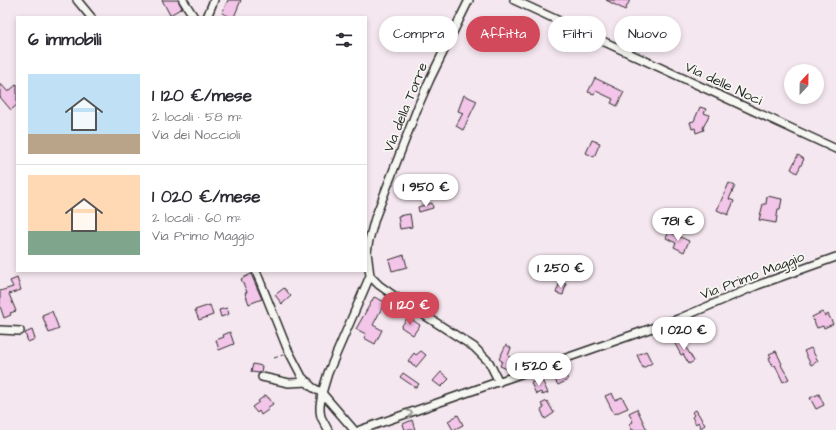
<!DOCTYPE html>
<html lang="it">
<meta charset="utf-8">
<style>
:root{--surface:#fff;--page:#f2f2f3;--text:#2b2b33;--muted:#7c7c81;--line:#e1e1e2;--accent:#d1495b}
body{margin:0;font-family:"Architects Daughter",sans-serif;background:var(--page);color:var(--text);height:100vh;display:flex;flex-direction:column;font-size:15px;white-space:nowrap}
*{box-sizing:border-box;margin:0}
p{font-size:13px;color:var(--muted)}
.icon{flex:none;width:22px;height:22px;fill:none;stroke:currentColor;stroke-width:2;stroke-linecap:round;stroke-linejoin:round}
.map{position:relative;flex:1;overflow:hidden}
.drawer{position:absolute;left:16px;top:16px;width:351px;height:256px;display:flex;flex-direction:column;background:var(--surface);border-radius:0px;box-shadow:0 2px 6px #0003}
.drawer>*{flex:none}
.top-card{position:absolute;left:379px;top:16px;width:380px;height:36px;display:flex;gap:8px}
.needle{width:26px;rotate:22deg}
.buttons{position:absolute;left:784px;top:64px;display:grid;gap:8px}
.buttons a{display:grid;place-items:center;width:40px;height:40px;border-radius:50%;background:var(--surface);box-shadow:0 2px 6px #0003;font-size:20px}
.price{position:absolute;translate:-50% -34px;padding:0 9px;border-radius:14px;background:#fff;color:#222;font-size:13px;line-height:26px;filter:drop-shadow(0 1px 2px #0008)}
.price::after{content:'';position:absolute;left:50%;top:24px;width:12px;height:9px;margin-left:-6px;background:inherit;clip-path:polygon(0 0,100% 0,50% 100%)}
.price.selected{background:var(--accent);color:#fff}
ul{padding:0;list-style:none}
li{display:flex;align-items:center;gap:12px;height:100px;padding:0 12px}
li+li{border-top:1px solid var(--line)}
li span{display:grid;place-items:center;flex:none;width:112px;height:80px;border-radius:0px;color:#555}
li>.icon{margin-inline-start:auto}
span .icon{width:48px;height:48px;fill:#fffc;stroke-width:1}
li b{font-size:17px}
h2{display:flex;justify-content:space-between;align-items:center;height:48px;padding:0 12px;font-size:17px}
.tag{padding:0 14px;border-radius:18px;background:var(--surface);box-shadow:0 2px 6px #0003;font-size:14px;line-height:36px}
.tag.selected{background:var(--accent);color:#fff}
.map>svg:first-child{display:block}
.building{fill:#f3c5e9;stroke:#2b2b2b}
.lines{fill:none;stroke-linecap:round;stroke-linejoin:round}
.minor-casing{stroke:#2b2b2b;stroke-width:10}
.path{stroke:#2b2b2b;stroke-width:1;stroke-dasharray:4 3;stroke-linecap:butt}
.minor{stroke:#f6f6f2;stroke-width:7}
.oneway{stroke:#90908e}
.labels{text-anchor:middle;stroke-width:3.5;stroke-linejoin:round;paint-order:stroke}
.street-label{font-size:14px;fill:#2b2b2b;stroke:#f6f6f2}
</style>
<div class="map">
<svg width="836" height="430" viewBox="0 0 836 430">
<rect width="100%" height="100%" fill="#f5e7ef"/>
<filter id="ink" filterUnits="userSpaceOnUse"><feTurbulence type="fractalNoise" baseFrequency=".025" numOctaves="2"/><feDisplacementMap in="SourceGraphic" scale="8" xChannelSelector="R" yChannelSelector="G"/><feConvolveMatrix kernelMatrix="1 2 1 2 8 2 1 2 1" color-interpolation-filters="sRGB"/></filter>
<g filter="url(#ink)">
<path class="building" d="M162 0H178L182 8 170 15Z
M228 0H241L234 17H231L222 13Z
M606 0H630L625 10Z
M595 78 624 92 617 106 611 103 613 99 596 91 594 94 588 92Z
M0 83 8 92 17 84V105L11 110 0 97Z
M464 95 477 101 463 130 456 126 463 113 458 111Z
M700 107 706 109 704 113 709 115 703 128 704 130 696 133 695 128 692 129 690 122 694 121Z
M592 140 600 143 594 157 586 153Z
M798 155 804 159 797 173 791 169Z
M729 183 735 186 729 199 734 201 728 215 717 210Z
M767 196 782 199 780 209H778L776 223 759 220 763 204H766Z
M432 203 433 208 419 212 418 207Z
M410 214 412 227 400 229 398 216Z
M669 232 689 241 684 252 674 247 676 243 666 238Z
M404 255 407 267 392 271 389 260Z
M251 274 262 299 249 304 245 293 247 292 241 279Z
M17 278 21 290 9 294 16 311 10 313 11 315 4 318 0 306V291L13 287 10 281Z
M560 282 566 284 563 295 556 293Z
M284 288 291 296 282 304 275 295Z
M374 297 385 302 373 325 382 330 375 344 364 338 366 334 356 329Z
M210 305 213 315 199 320 195 310Z
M227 308 229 314 221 317 219 310Z
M52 311 59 329 49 333 42 315Z
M822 312 825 316 828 314 833 324 824 328 823 326 817 328 812 317Z
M408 317 420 325 413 335 401 327Z
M32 330 35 339 28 342 25 333Z
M230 332 234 344 219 350 216 340 224 337 223 335Z
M681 339 694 361 689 364 683 354 681 355 674 342Z
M506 345 511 348 508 356 512 358 507 369 500 366 502 361 499 359Z
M811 348 818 361 811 365 804 351Z
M421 351 426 355 416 367 408 361 414 353 416 355Z
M646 351 652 363 643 368 637 355Z
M776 351 782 364 781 365 789 379 783 382 775 365 773 367 769 358 771 357 769 354Z
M253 364 262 366 261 372 259 373 251 372Z
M563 369 568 380 558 385 552 375Z
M441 372 449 379 441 387 433 381Z
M403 373 419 384 416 388 400 377Z
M541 378 548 393 542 395 541 392 536 394 531 383Z
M612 393 615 400 622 397 628 408 614 414 605 396Z
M819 394 824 405 816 409 810 398Z
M266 395 268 398H269L273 404 267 408 268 410 261 415 259 411 257 413 252 407 259 402 258 401Z
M547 401 554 413 545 419 541 410 544 408 541 404Z
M637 409 647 430H632L629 424 633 422 629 413Z
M696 410 705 425 701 428 698 422 696 424 692 417 694 415 692 412Z
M458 415 463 425 453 430 448 421Z
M412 420 415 430H405L403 424Z"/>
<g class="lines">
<defs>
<path id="minor" d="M77 0 91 17
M183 0 194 17
M514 0 836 149
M207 17 214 0
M256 271 287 348 300 373 302 377 312 387 322 393 354 430
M370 276 379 285 393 295 474 347 489 362 499 382
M0 330 20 331
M262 377 289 383 308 382
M328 430 321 417 320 411V406L322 393 328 373 370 276 367 252 369 240 375 218 419 104 430 79 469 0
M360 430 678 319 758 285 836 257"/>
</defs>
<use href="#minor" class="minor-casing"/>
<path class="path" d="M274 358 283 355"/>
<use href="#minor" class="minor"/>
</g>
<defs><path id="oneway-chevron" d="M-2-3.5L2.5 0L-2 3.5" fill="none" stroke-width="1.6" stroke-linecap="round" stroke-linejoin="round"/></defs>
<use class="oneway" href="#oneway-chevron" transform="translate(410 413) rotate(-19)"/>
</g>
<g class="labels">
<g class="street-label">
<text transform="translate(724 83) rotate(25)" y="5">Via delle Noci</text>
<text transform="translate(405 107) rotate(-68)" y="5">Via della Torre</text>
<text transform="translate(752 275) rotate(-21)" y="5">Via Primo Maggio</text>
</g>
</g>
</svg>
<div class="buttons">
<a><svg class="needle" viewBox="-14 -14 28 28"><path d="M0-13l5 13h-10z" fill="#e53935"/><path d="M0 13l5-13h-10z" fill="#7c7c81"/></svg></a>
</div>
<b class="price" style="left:426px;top:208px">1 950 €</b>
<b class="price" style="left:678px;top:242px">781 €</b>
<b class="price" style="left:561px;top:289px">1 250 €</b>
<b class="price selected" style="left:410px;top:326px">1 120 €</b>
<b class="price" style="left:684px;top:351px">1 020 €</b>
<b class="price" style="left:539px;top:387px">1 520 €</b>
<div class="top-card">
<a class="tag">Compra</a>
<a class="tag selected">Affitta</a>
<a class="tag">Filtri</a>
<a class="tag">Nuovo</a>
</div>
<section class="drawer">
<h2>6 immobili<svg class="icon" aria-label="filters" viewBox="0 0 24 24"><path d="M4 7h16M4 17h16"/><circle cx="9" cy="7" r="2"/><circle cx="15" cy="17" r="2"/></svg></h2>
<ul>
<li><span style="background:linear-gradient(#bfe0f5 75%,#b9a48a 0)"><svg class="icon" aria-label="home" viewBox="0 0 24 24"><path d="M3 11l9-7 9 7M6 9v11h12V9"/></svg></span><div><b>1 120 €/mese</b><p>2 locali · 58 m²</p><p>Via dei Noccioli</p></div></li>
<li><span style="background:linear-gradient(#ffd9b3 70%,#7fa58c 0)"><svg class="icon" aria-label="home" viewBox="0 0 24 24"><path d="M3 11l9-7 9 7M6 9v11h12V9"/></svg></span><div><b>1 020 €/mese</b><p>2 locali · 60 m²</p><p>Via Primo Maggio</p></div></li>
</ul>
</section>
</div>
